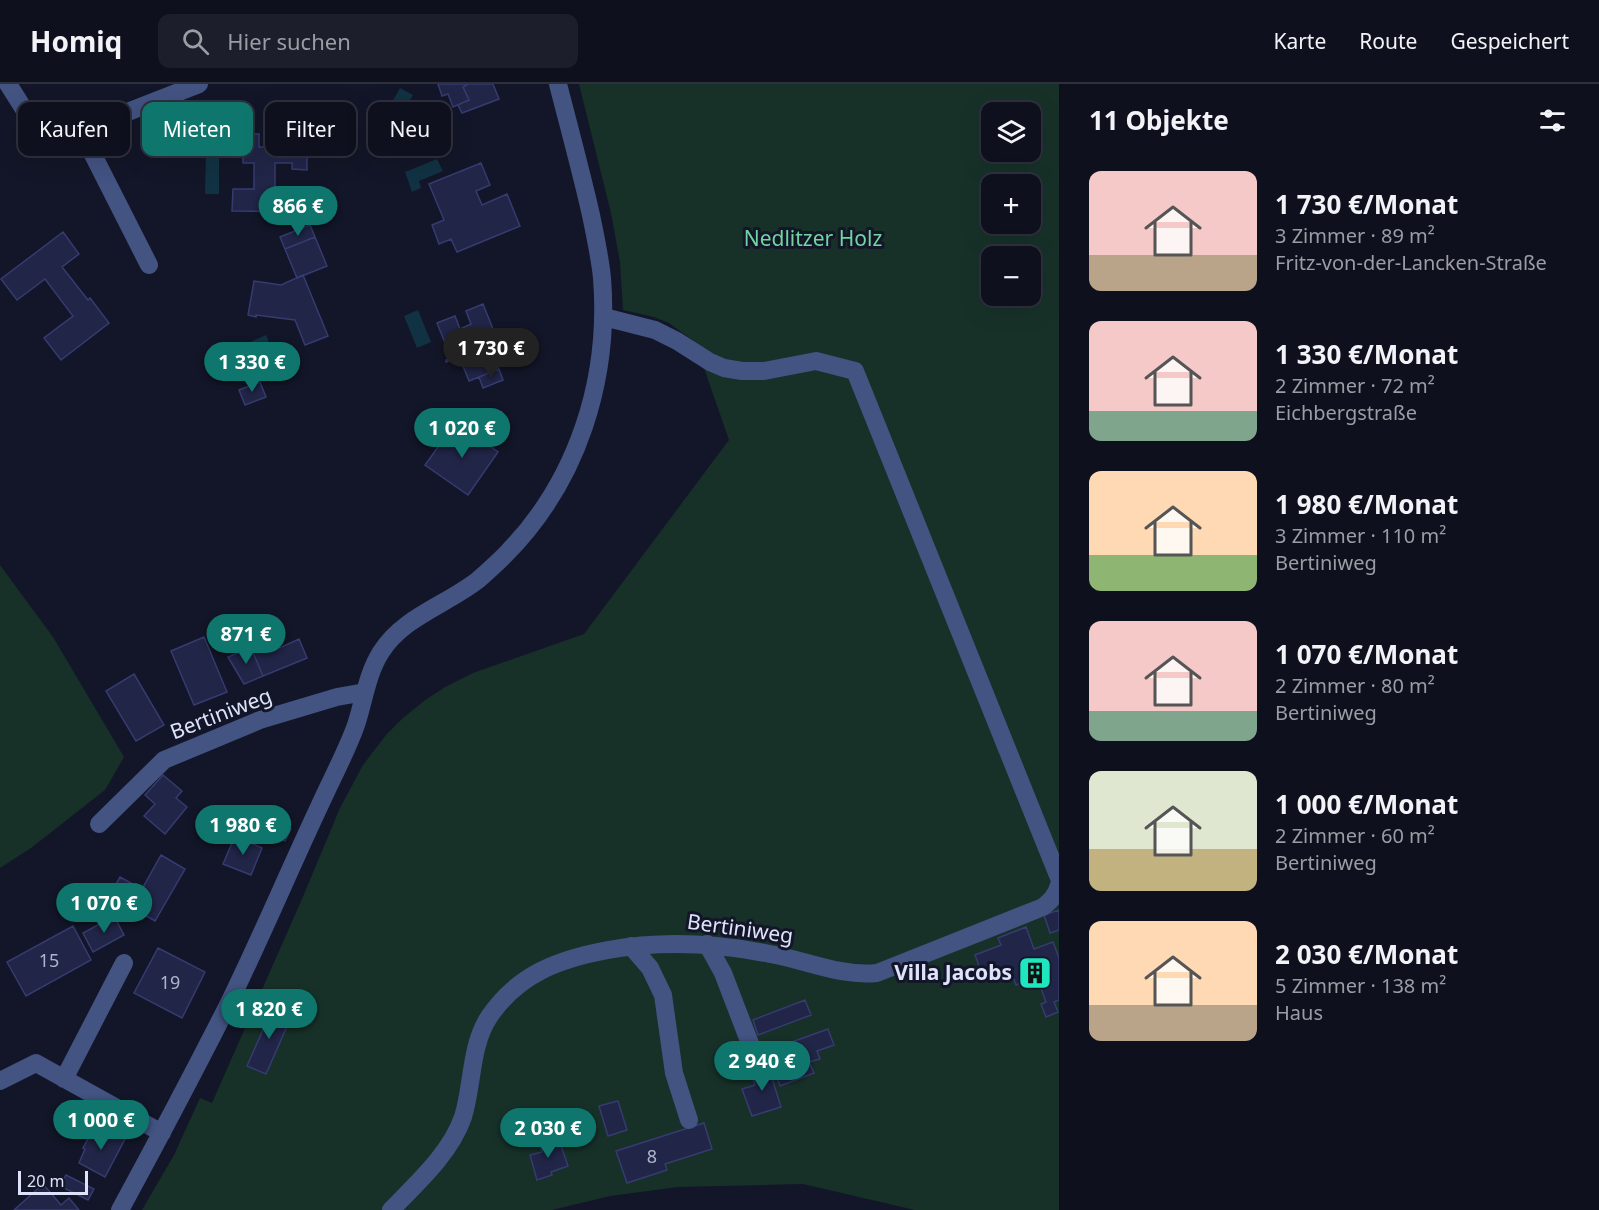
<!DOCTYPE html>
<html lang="de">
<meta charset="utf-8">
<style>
:root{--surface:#0e101e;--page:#1c1e2b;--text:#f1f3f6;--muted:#9b9da4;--line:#2e303c;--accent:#0f766e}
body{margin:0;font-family:"Noto Sans",sans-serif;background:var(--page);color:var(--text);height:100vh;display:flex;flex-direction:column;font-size:22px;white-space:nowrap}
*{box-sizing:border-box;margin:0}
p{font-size:20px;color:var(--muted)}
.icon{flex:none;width:33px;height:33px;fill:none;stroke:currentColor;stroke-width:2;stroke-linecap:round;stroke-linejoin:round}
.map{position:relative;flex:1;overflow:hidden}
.side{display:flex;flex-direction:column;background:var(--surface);width:540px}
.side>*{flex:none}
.banner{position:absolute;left:18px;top:18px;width:570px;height:54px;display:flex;gap:12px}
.controls{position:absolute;left:981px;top:18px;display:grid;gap:12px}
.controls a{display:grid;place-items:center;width:60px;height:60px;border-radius:12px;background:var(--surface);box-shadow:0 6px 24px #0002,0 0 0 2px var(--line);font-size:30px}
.scale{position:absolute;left:18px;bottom:15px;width:70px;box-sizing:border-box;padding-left:6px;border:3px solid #dee3fb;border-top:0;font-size:16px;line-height:21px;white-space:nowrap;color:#dee3fb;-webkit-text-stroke:4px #131628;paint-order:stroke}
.price{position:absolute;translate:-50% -51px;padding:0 14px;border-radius:21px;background:var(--accent);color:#fff;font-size:20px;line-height:39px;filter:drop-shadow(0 2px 3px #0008)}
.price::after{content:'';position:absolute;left:50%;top:36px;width:18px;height:14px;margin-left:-9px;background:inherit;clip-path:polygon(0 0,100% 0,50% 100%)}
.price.active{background:#222;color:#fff}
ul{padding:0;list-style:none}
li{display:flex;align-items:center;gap:18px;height:150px;padding:0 30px}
li span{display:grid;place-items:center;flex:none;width:168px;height:120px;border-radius:12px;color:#555}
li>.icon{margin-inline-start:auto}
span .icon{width:72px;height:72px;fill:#fffc;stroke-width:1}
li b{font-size:26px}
h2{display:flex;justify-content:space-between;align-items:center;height:72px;padding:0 30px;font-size:26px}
.pill{padding:0 21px;border-radius:12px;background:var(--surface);box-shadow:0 6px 24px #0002,0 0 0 2px var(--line);font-size:21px;line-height:54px}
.pill.active{background:var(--accent);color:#fff}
header{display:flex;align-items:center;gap:36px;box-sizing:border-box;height:84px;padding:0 30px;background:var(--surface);border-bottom:2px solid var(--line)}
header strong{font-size:28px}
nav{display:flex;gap:33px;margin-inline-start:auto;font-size:21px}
.search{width:420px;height:54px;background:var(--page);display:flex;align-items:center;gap:15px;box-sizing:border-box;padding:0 21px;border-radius:12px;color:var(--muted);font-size:22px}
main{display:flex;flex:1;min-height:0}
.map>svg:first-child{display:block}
.green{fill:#173129;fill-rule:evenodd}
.water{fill:#113243}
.building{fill:#212547;stroke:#363b70;stroke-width:1.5}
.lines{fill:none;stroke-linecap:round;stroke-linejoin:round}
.minor{stroke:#435382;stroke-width:18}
.labels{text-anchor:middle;stroke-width:6;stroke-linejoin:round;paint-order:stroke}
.number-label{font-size:18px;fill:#afb4ce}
.park-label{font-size:21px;fill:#70d59e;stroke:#131628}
.street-label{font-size:21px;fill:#dee3fb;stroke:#131628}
.poi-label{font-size:21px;font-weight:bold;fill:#dee3fb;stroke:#131628;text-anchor:end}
</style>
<header>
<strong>Homiq</strong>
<div class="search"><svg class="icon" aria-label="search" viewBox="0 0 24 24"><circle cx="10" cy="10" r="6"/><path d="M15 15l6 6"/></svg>Hier suchen</div>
<nav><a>Karte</a><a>Route</a><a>Gespeichert</a></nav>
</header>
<main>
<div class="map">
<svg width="1059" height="1126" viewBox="0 0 1059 1126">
<rect width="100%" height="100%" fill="#131628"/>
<path class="green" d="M579 0H1059V1126H915L803 1100 678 1103 610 1112 552 1126H142L174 1071 200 1014 212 1019 302 815 340 724 363 681 386 651 403 634 424 617 445 603 473 589 584 550 729 356 695 258 669 239 654 233 623 226 620 178 611 129ZM992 28H1030V68H992ZM992 100H1030V140H992ZM992 172H1030V212H992Z
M0 481 53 553 124 673 105 706 31 764 0 784Z"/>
<path class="water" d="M400 4 413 11 399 37 386 29Z
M206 66H219V110H205Z
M437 75 443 87 419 97 421 104 412 108 405 88Z
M418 226 431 258 417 264 404 232Z
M266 251 278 281 262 288 250 258Z
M438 326 450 334 432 359 420 350Z"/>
<path class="building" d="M438 0H468L463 3 469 16 453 23 448 10 442 12Z
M468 0H493L499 15 462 29 458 21 469 16 463 3Z
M305 49H307V86L292 85V79H275V105H306V128L232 127 233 105H254V79H243V67H238V50H259V63H275V53H305Z
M481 79 490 101 476 107 482 121 507 110 520 142 457 168 451 155 439 160 432 141 444 136 429 100Z
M310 141 315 153 285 165 280 153Z
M63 148 79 170 62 183 88 216 90 214 109 239 61 276 44 254 73 232 45 195 17 216 1 195Z
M315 153 327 182 297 194 285 165Z
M303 191 328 252 305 261 295 236 256 231V233L248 231 254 197 281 201Z
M483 220 497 255H501L446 278V276L451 274 437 239 455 232 460 245 471 240 466 227Z
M491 265 499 285 469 297 461 277Z
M499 285 503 296 483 304 479 293Z
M260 298 266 313 245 321 239 306Z
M456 338 498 368 468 411 425 381Z
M261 539 273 567 299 555 307 574 263 592 250 561 238 566 232 551Z
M204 553 227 608 194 621 171 567Z
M250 561 263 592 244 600 228 573 240 568 238 566Z
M134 590 164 641 136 657 106 607Z
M163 691 182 707 176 714 187 723 165 750 144 732 155 720 145 711Z
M273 737 291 745 285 757 268 749Z
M235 752 262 764 251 791 223 780Z
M161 771 185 785 155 837 110 811 120 793 142 805Z
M1059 826V846L1050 849 1044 831Z
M114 832 124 851 93 868 83 849Z
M73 842 91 876 26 912 7 878Z
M1026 843 1034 865 1053 858 1059 874V916L1054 918 1058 928 1046 933 1041 920 1046 918 1037 893 1016 901 1010 885 984 895 975 871 1001 861 998 854Z
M158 864 205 888 182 934 134 909Z
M805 916 811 931 758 951 753 936Z
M273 923 292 931 266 990 247 982Z
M828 945 834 961 817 967 820 975 809 978 814 989 780 1002 767 967Z
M768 981 781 1023 752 1032 742 1005 755 1001 750 987Z
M618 1017 627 1046 608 1052 599 1022Z
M704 1039 712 1065 665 1080 667 1086 627 1099 616 1067Z
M98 1041 125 1055 105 1093 79 1079 85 1065 83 1064 89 1053 91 1054Z
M555 1054 558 1063 561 1062 568 1082 551 1088 552 1091 537 1096 530 1071 542 1068 539 1059Z
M66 1091 94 1105 88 1116 60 1102Z
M43 1100 61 1121 69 1114 79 1126H14Z"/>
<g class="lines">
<path class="minor" d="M8 0 46 60 199 0
M81 47 149 181
M604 233 655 246 677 257 710 278 724 284 742 287H764L816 277 855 287 1059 794
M99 740 164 676 260 636 337 613 365 608
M707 860 723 889 754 970
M631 862 650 884 663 911 674 989 689 1036
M64 995 124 879
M0 997 36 979 162 1049
M120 1126C157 1058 193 990 228 921 260 856 288 789 319 723 331 696 346 669 356 641 364 617 367 590 381 568 403 533 446 521 478 496 487 488 497 479 506 470 578 397 610 295 602 194 600 173 595 151 591 131 581 87 569 43 558 0
M391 1126C417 1099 450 1070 463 1033 473 1001 470 962 489 933 518 890 559 875 608 866 663 856 716 859 770 870 805 876 842 893 877 889L1043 823C1052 816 1056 811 1059 801"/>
</g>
<defs>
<symbol id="building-square" viewBox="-11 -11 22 22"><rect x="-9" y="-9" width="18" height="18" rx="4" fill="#1ee7c0" stroke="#131628"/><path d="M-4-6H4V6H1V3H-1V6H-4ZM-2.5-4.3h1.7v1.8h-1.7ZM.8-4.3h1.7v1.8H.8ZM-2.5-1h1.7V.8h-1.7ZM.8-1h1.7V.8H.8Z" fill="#111"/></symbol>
</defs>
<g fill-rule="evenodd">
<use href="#building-square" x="1016" y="870" width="38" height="38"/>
</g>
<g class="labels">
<g class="number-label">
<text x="49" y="883">15</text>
<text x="170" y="905">19</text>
<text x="652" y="1079">8</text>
</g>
<g class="park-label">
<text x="813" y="162">Nedlitzer Holz</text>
</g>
<g class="street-label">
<text transform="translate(221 630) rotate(-21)" y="7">Bertiniweg</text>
<text transform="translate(740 845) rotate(8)" y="7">Bertiniweg</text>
</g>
<g class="poi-label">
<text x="1012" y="896">Villa Jacobs</text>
</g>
</g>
</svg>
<div class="controls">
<a><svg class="icon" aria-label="layers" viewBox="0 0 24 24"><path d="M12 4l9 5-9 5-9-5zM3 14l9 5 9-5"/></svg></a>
<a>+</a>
<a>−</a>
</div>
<div class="scale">20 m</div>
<b class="price" style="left:298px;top:153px">866 €</b>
<b class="price active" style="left:491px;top:295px">1 730 €</b>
<b class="price" style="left:252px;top:309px">1 330 €</b>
<b class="price" style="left:462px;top:375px">1 020 €</b>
<b class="price" style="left:246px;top:581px">871 €</b>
<b class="price" style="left:243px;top:772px">1 980 €</b>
<b class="price" style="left:104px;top:850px">1 070 €</b>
<b class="price" style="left:269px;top:956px">1 820 €</b>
<b class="price" style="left:762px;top:1008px">2 940 €</b>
<b class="price" style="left:101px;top:1067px">1 000 €</b>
<b class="price" style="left:548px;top:1075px">2 030 €</b>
<div class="banner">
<a class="pill">Kaufen</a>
<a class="pill active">Mieten</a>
<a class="pill">Filter</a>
<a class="pill">Neu</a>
</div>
</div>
<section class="side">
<h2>11 Objekte<svg class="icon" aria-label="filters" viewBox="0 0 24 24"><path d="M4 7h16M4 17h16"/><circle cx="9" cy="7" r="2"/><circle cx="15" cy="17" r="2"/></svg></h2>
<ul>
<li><span style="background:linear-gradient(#f6c9c9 70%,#b9a48a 0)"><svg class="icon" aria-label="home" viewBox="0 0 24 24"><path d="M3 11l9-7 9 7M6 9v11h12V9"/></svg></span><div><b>1 730 €/Monat</b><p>3 Zimmer · 89 m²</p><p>Fritz-von-der-Lancken-Straße</p></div></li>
<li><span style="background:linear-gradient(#f6c9c9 75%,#7fa58c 0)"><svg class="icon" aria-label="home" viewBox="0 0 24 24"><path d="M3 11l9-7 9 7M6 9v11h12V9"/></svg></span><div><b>1 330 €/Monat</b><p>2 Zimmer · 72 m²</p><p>Eichbergstraße</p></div></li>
<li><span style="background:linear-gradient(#ffd9b3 70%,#8fb573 0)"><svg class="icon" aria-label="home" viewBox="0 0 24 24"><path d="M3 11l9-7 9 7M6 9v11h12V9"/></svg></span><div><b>1 980 €/Monat</b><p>3 Zimmer · 110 m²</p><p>Bertiniweg</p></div></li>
<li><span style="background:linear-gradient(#f6c9c9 75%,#7fa58c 0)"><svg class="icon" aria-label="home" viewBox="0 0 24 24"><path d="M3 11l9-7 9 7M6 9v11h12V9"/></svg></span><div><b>1 070 €/Monat</b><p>2 Zimmer · 80 m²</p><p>Bertiniweg</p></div></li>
<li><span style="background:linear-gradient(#dfe7d0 65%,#c2b280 0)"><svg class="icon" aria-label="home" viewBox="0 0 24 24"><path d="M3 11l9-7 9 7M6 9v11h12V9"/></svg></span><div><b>1 000 €/Monat</b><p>2 Zimmer · 60 m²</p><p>Bertiniweg</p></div></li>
<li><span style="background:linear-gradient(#ffd9b3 70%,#b9a48a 0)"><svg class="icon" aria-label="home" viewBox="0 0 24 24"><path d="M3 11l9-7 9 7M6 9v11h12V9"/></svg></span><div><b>2 030 €/Monat</b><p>5 Zimmer · 138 m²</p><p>Haus</p></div></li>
</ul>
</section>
</main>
